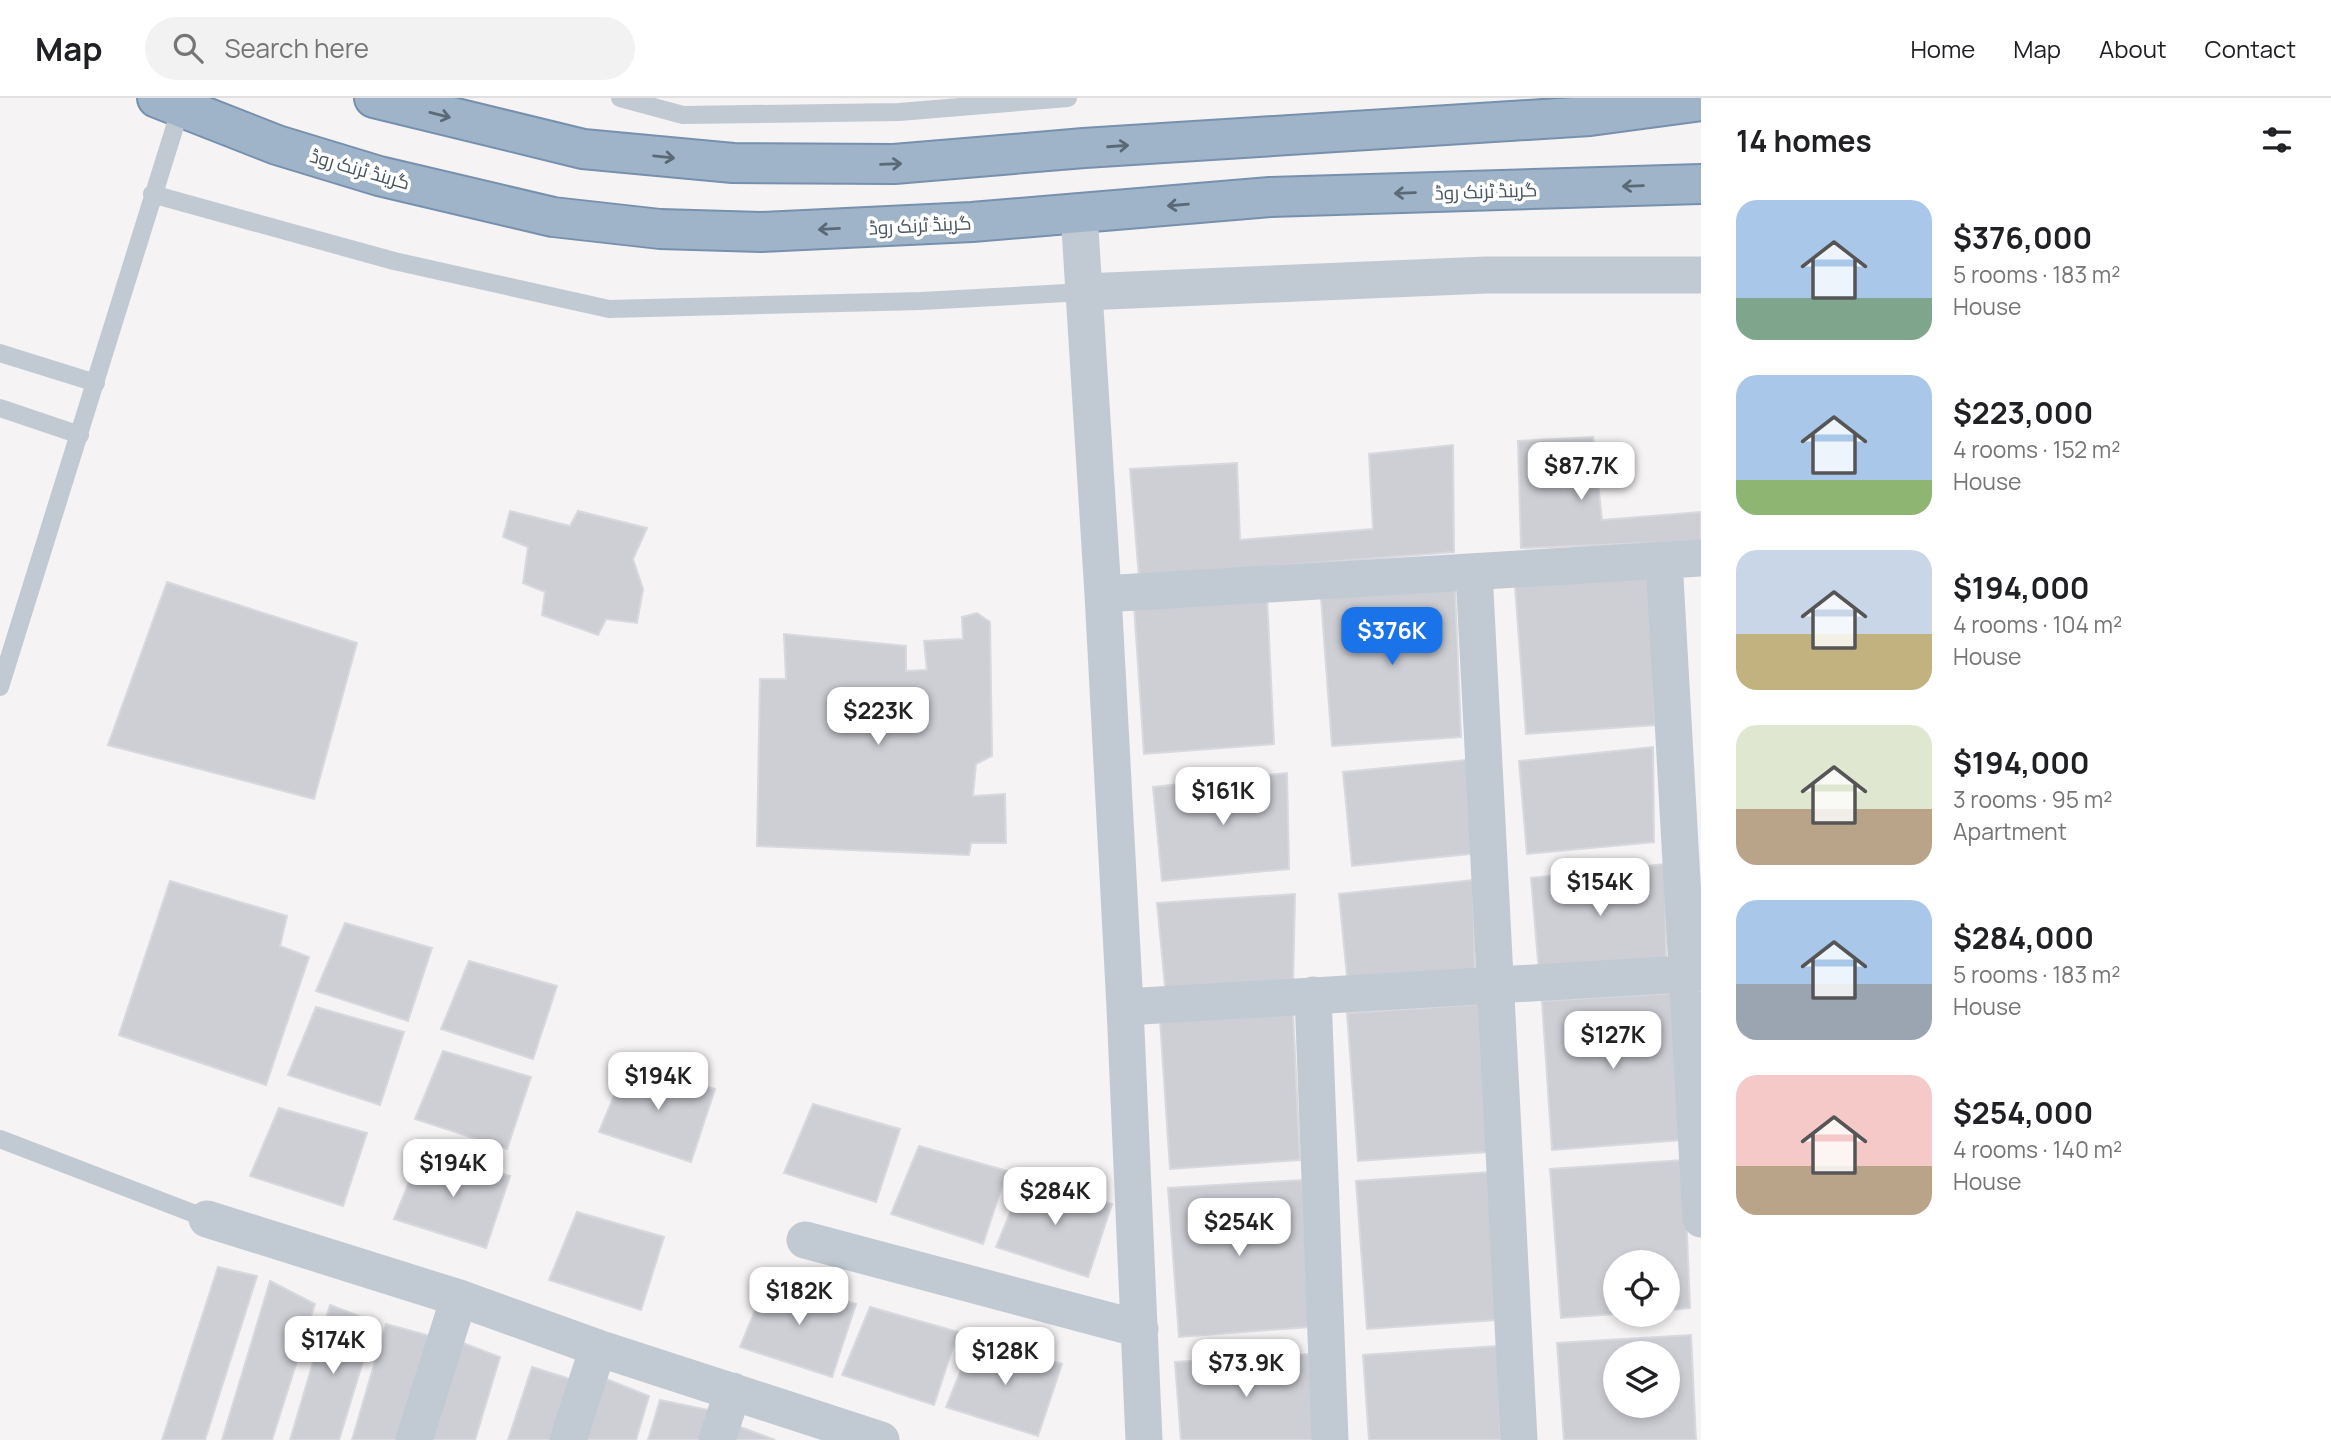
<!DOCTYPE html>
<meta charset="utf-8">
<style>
:root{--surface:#fff;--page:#f2f2f2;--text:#202124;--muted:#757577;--line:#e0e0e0;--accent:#1a73e8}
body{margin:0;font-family:Manrope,Cairo,sans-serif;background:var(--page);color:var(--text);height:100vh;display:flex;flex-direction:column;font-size:26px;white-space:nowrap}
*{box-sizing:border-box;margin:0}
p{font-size:23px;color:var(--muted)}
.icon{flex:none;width:38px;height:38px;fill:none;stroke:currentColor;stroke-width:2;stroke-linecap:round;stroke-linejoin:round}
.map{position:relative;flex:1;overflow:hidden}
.side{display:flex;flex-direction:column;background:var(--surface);width:630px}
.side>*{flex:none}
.buttons{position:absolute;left:1603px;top:1152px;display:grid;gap:14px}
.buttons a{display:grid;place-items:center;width:77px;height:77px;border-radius:50%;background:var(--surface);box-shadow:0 4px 10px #0003;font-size:35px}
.price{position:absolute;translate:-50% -60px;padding:0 16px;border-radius:14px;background:#fff;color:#222;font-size:23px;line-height:46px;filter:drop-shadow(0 2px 4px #0008)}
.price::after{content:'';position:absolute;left:50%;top:42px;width:21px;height:16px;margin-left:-10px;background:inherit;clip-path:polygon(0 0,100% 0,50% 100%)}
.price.selected{background:var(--accent);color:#fff}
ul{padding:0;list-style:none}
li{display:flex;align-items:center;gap:21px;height:175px;padding:0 35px}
li span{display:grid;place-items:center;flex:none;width:196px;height:140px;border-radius:21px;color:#555}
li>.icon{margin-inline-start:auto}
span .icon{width:84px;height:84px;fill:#fffc;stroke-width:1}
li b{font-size:30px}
h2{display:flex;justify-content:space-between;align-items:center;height:84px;padding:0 35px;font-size:30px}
header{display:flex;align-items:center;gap:42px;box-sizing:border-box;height:98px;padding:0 35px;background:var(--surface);border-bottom:2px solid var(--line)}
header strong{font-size:33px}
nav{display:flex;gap:38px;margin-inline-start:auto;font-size:24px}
.search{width:490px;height:63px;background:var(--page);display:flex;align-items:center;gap:18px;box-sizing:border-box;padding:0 24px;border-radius:38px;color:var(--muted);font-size:26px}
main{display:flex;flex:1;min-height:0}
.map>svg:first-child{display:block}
.building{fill:#cdcfd5;stroke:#d7d9de;stroke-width:2;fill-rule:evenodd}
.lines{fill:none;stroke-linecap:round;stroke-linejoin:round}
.trunk-casing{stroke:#7690ad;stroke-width:42}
.service{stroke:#c1cad2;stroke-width:18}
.minor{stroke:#c1cad2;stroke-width:37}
.trunk{stroke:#9fb4c9;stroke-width:38}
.oneway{stroke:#5b6976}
.labels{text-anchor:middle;stroke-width:7;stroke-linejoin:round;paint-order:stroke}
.street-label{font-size:19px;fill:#4a5661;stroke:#fff}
</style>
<header>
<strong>Map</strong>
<div class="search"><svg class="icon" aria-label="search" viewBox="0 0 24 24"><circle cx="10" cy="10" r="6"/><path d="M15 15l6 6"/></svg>Search here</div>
<nav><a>Home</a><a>Map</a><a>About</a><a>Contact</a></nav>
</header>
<main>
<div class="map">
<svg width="1701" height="1342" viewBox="0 0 1701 1342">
<rect width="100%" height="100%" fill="#f5f3f3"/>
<path class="building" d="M1593 339 1602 422 1701 414V443L1521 450 1518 343Z
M1453 347 1454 454 1139 479 1130 371 1237 365 1240 442 1373 431 1369 356Z
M510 413 570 428 578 413 647 430 633 461 643 491 637 525 606 521 598 537 542 517 545 494 523 485 528 449 503 439Z
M1649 479 1655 627 1526 636 1515 488Z
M167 484 357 545 314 701 108 647Z
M1455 491 1461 639 1332 648 1321 500Z
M1267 498 1274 646 1144 656 1134 507Z
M977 515 990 524 992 658 976 666 973 698 1005 696 1006 745H971L969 757 757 748 760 581H786L784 536 906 548V573L927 572 924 543 963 541 962 519Z
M1653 649 1654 744 1527 756 1519 663Z
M1477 661 1479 755 1352 768 1343 674Z
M1287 675 1289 771 1162 783 1153 689Z
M1665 766 1666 862 1539 874 1531 780Z
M1473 782 1475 878 1348 889 1339 796Z
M170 783 287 818 280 848 309 859 266 987 119 937Z
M1295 796 1293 887 1166 899 1157 805Z
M345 825 432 850 408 923 316 893Z
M469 863 557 888 533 961 441 931Z
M1675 895 1682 1042 1552 1052 1542 903Z
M1481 906 1487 1054 1358 1063 1347 915Z
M316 909 404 934 380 1007 288 977Z
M1293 914 1300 1062 1170 1071 1160 922Z
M443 953 531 979 507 1051 415 1021Z
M627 966 715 991 691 1064 599 1034Z
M813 1006 900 1031 876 1104 784 1075Z
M279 1010 367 1035 343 1108 250 1078Z
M919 1048 1007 1073 983 1146 891 1116Z
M422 1052 510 1078 486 1150 394 1121Z
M1684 1062 1690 1210 1668 1212V1164H1615V1216L1561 1220 1550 1071Z
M1490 1074 1496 1222 1367 1231 1356 1083Z
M1024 1081 1112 1106 1088 1179 996 1149Z
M1302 1082 1309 1229 1179 1239 1168 1090Z
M577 1114 664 1139 641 1212 549 1182Z
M218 1169 257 1178 205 1342H162Z
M768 1181 856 1206 832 1279 740 1249Z
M270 1183 315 1206 272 1342H222Z
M330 1207 375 1224 339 1342H290Z
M870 1209 958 1234 934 1307 842 1277Z
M386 1226 434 1239 402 1342H352Z
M1691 1237 1696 1342H1564L1557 1245ZM1615 1255H1668V1307H1615Z
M974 1240 1062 1266 1038 1338 946 1309Z
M455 1242 500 1259 475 1342H426Z
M1497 1248 1501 1342H1369L1363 1257Z
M1309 1256 1313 1342H1181L1175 1264Z
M532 1269 573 1282 553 1342H508Z
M604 1280 649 1298 636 1342H586Z
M660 1302 718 1314 710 1342H648Z
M738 1328 775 1342H733Z"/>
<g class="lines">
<defs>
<path id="trunk" d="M157 0 277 47 379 78 553 119 660 131 761 134 972 124 1270 99 1701 86
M374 0 583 51 733 65 894 66 1084 50 1590 18 1701 3"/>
</defs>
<use href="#trunk" class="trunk-casing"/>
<path class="service" d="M620 0 683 17 899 14 1068 0
M152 96 394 163 609 211 921 203 1084 194
M0 255 96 285
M0 310 80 337
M0 589 181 9
M0 1041 195 1116"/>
<path class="minor" d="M1079 115 1103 496 1125 909 1144 1342
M1084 194 1486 177H1701
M1664 462 1701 1121
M1474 474 1519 1342
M1103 496 1701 460
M1313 897 1330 1342
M1125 909 1701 875
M207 1121 459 1200 598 1250 881 1342
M805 1142 1140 1231
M414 1342 459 1200
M568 1342 598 1250
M717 1342 733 1293"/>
<use href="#trunk" class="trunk"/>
</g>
<defs><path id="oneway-shaft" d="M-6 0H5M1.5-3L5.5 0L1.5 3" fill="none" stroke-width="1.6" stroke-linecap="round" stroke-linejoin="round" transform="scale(1.75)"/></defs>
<g class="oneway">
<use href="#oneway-shaft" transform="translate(440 17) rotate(14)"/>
<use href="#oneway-shaft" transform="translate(1118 48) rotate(-4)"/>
<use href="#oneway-shaft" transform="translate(664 59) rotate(6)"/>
<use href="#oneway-shaft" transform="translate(891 66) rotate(-2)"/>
<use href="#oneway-shaft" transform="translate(1633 88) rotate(178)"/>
<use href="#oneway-shaft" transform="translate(1405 95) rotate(178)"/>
<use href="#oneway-shaft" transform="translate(1178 107) rotate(175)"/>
<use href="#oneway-shaft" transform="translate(829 131) rotate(177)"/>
</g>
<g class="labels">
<g class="street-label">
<text transform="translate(360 71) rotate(16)" y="7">گرینڈ ٹرنک روڈ</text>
<text transform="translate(1486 93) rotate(-2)" y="7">گرینڈ ٹرنک روڈ</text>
<text transform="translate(920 127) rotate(-3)" y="7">گرینڈ ٹرنک روڈ</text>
</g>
</g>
</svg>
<div class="buttons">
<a><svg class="icon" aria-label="locate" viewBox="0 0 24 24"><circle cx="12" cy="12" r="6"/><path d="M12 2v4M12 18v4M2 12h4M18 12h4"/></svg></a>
<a><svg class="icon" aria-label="layers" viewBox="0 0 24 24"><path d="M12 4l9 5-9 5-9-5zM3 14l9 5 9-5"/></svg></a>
</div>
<b class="price" style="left:1581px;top:404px">$87.7K</b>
<b class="price selected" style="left:1392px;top:569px">$376K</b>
<b class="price" style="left:878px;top:649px">$223K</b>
<b class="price" style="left:1223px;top:729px">$161K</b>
<b class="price" style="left:1600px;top:820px">$154K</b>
<b class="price" style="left:1613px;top:973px">$127K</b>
<b class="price" style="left:658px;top:1014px">$194K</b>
<b class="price" style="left:453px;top:1101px">$194K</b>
<b class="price" style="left:1055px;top:1129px">$284K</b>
<b class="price" style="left:1239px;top:1160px">$254K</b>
<b class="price" style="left:799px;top:1229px">$182K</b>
<b class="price" style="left:333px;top:1278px">$174K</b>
<b class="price" style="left:1005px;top:1289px">$128K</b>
<b class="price" style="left:1246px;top:1301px">$73.9K</b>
</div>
<section class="side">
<h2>14 homes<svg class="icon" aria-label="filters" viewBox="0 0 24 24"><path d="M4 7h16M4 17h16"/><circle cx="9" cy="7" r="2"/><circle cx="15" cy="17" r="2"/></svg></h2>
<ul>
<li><span style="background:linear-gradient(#a9c7e8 70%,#7fa58c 0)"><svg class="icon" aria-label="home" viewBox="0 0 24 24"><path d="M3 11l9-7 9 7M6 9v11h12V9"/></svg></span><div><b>$376,000</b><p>5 rooms · 183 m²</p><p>House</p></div></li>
<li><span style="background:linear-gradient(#a9c7e8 75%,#8fb573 0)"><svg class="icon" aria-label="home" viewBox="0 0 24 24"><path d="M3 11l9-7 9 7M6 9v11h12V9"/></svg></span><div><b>$223,000</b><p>4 rooms · 152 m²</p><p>House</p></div></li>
<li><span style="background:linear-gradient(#c9d6e8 60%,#c2b280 0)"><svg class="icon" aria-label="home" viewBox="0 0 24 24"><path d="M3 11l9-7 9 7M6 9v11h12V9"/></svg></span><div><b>$194,000</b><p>4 rooms · 104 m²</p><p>House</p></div></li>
<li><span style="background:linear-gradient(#dfe7d0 60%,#b9a48a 0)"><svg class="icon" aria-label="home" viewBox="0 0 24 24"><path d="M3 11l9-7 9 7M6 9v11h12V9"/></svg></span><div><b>$194,000</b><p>3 rooms · 95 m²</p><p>Apartment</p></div></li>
<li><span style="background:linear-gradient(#a9c7e8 60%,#9aa5b1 0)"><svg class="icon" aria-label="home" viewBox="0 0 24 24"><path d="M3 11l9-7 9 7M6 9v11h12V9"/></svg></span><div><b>$284,000</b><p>5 rooms · 183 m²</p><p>House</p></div></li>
<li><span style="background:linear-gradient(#f6c9c9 65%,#b9a48a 0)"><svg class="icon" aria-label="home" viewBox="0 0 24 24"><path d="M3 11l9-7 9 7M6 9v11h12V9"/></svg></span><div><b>$254,000</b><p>4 rooms · 140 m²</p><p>House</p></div></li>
</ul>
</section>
</main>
